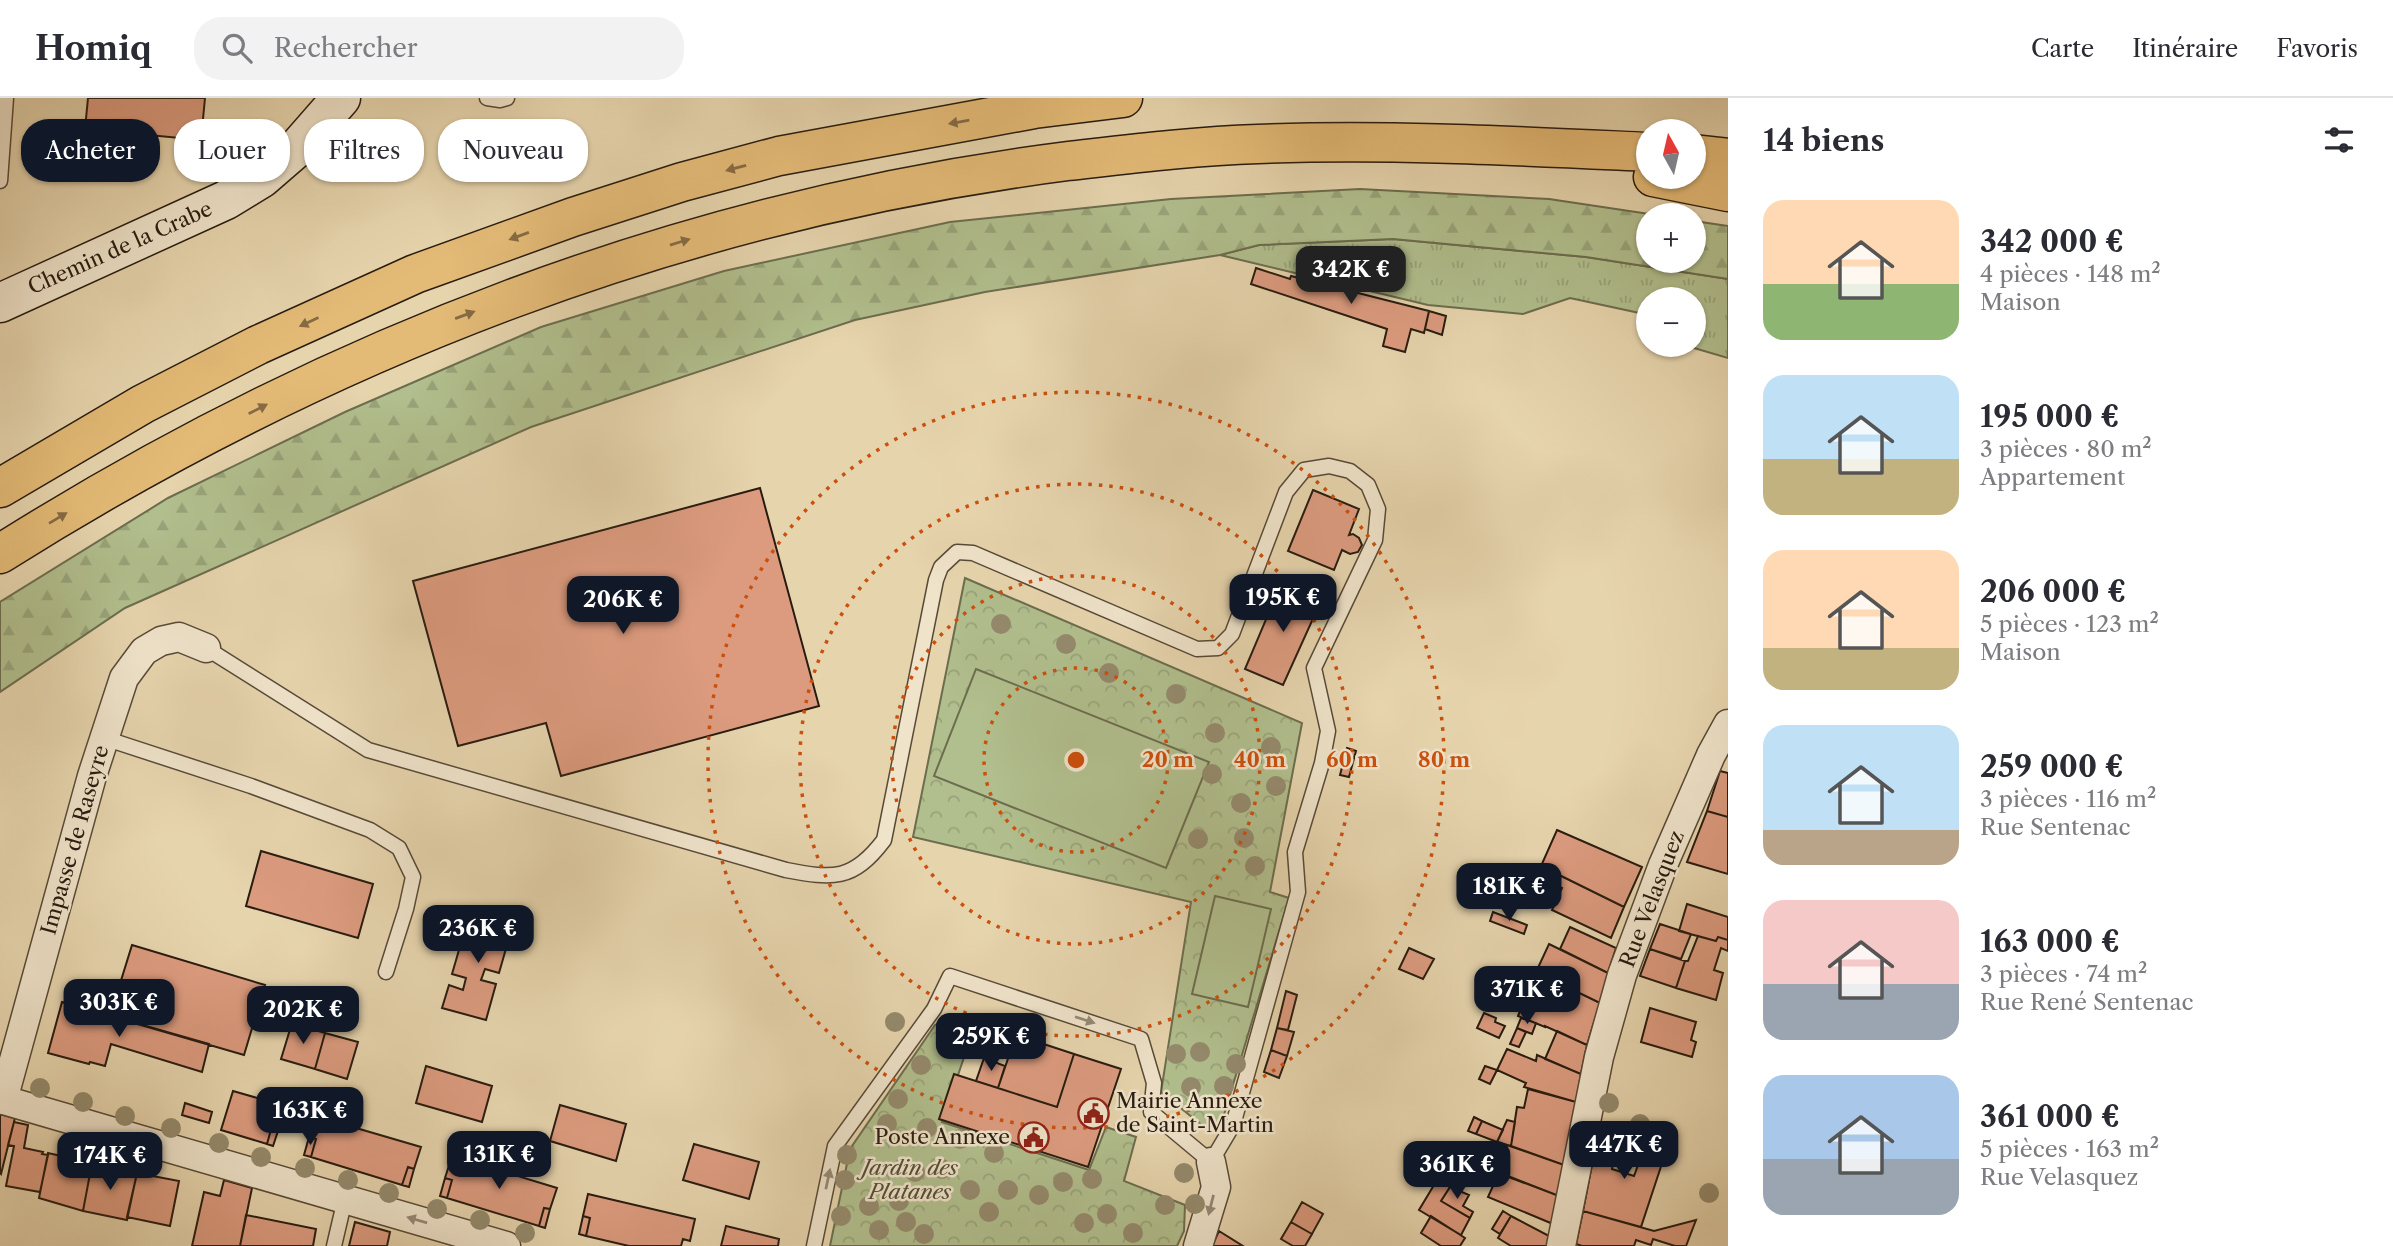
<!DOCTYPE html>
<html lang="fr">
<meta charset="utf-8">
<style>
:root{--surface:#fff;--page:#f2f2f3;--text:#2b2b33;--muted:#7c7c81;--line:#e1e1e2;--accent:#111827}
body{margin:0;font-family:"Libre Caslon Text",serif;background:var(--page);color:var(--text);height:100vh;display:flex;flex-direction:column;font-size:26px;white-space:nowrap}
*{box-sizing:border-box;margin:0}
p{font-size:23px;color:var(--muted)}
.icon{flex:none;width:38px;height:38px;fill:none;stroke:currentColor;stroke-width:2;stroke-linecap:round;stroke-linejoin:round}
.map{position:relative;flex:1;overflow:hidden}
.side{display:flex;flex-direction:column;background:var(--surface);width:665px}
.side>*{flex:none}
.guide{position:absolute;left:21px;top:21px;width:665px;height:63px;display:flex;gap:14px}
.needle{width:46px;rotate:352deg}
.buttons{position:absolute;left:1636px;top:21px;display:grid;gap:14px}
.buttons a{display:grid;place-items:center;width:70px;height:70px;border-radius:50%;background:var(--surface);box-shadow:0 2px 5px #0004;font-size:35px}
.price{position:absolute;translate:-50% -60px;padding:0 16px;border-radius:14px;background:var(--accent);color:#fff;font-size:23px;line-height:46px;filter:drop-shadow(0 2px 4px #0008)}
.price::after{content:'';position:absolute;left:50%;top:42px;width:21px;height:16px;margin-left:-10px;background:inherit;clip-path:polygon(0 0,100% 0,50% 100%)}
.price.active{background:#222;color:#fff}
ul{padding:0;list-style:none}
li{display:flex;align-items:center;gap:21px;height:175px;padding:0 35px}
li span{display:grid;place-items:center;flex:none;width:196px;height:140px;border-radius:21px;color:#555}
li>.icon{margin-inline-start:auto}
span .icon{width:84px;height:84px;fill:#fffc;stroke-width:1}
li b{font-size:30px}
h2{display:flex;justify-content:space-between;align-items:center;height:84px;padding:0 35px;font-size:30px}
.chip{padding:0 24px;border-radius:28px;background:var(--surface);box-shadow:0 2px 5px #0004;font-size:24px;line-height:63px}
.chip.active{background:var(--accent);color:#fff}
header{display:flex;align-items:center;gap:42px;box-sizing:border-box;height:98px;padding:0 35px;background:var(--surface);border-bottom:2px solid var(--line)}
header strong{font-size:33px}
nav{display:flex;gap:38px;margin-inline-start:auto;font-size:24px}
.search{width:490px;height:63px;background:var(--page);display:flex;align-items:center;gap:18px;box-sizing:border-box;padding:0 24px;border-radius:28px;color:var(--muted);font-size:26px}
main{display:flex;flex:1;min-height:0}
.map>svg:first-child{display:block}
.grass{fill:url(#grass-tufts);stroke:#6c6d4e;stroke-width:2}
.forest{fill:url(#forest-firs);stroke:#6c6d4e;stroke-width:2}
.park{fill:url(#park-crowns);stroke:#6c6d4e;stroke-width:2}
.pitch{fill:#b1be8d;stroke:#6c6d4e;stroke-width:2}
.building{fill:#dc9b7f;stroke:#281c10;stroke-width:2}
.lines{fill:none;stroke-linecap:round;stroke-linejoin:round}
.lane-casing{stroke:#584a37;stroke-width:17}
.street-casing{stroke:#584a37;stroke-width:31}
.secondary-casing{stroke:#281c10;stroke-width:41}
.highway-casing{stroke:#281c10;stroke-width:41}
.lane{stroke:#efe3ca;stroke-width:14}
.street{stroke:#efe3ca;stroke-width:28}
.secondary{stroke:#efe3ca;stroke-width:38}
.highway{stroke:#e3ba76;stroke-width:38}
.tree{fill:#948a6c}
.oneway{fill:#866b43}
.oneway2{fill:#958976}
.ring{fill:none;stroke:#cb500d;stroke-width:3.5;stroke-dasharray:3.5 7}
.labels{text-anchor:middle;stroke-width:5;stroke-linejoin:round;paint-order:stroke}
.street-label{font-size:21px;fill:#281c10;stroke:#efe3ca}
.poi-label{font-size:21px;fill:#281c10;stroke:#efe3ca;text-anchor:start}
.park-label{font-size:21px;font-style:italic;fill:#514d36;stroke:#efe3ca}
.centre{fill:#cb500d;stroke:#efe3ca;stroke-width:3.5}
.ring-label{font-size:21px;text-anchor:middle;font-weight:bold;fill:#cb500d;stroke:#efe3ca;stroke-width:5;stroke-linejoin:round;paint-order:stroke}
</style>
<header>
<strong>Homiq</strong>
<div class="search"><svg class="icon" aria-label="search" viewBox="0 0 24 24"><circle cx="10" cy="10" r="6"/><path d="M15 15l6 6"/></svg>Rechercher</div>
<nav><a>Carte</a><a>Itinéraire</a><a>Favoris</a></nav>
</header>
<main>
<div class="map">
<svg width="1728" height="1148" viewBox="0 0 1728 1148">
<defs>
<pattern id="grass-tufts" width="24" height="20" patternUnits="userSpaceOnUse" patternTransform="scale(1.75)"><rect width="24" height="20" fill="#b1be8d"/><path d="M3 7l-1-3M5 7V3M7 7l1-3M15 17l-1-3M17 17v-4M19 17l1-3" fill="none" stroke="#98a379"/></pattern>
<pattern id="forest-firs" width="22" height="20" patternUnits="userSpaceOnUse" patternTransform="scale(1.75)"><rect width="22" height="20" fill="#b1be8d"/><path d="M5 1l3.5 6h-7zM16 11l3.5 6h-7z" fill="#98a379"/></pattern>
<pattern id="park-crowns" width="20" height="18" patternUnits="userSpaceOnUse" patternTransform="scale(1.75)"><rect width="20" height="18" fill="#b1be8d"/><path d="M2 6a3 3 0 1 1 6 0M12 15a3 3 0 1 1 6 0" fill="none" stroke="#98a379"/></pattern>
</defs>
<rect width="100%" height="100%" fill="#e6d4ad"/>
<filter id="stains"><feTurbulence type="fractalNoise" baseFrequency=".00286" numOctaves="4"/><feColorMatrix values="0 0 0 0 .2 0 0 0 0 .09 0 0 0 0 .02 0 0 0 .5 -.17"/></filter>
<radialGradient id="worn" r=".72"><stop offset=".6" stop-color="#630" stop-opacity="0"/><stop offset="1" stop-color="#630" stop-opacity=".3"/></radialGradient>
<path class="grass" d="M1393 141 1586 159 1728 181V260L1694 250 1689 247H1694V201H1648V219L1644 216 1570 200 1523 216 1428 207 1220 157 1259 147Z"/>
<path class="forest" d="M1360 91 1549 101 1656 117H1648V163H1694V123L1728 128V181L1586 159 1393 141 1259 147 1220 157 985 194 855 222 531 329 125 510 0 594V504L168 400 345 314 541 229 724 173 950 124 1171 101Z"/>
<path class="park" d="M965 480 1302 625 1270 794 1289 800 1220 1030 1209 1033 1161 994 1191 804 913 739Z
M943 923 973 933 942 1024 1089 1072 1106 1029 1136 1039 1124 1083 1185 1107 1184 1133 1177 1148H830L850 1051 935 927Z"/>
<path class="pitch" d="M976 571 1209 664 1166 770 934 678Z
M1215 798 1271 811 1248 909 1192 896Z"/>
<path class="building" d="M88 0H205L201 42 85 31Z
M1256 170 1290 181 1291 178 1429 213 1424 235 1411 231 1405 254 1383 248 1387 231 1251 186Z
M1429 213 1446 218 1442 237 1425 231Z
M760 390 819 608 561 678 546 625 458 648 413 483Z
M1313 392 1359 411 1349 437 1353 436 1359 440 1362 447 1358 454 1350 456 1342 452 1334 472 1288 453Z
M1281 486 1321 503 1283 587 1245 571Z
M1347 650 1356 653 1349 679 1340 677Z
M1720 673 1728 675V719L1707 713Z
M1707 713 1728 719V776L1687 764Z
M1557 732 1642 769 1624 809 1541 768Z
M261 753 373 786 358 840 246 808Z
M1553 774 1624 809 1611 840 1552 812 1562 790 1549 784Z
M1687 806 1728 819V842L1718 839 1716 843 1679 833Z
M470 814 513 826 499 875 485 871 481 882 496 886 486 922 442 910 449 887 463 892 466 880 452 876Z
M1493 814 1527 827 1524 836 1490 823Z
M1660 826 1691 836 1681 861 1650 851Z
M1570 829 1616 850 1608 875 1560 851Z
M1698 838 1716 843 1718 839 1728 842V853L1721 850 1714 872 1723 875 1716 902 1676 890 1685 863H1688Z
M1549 846 1608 875 1600 905 1536 874Z
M132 847 265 887 244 957 110 918Z
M1409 850 1434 861 1423 881 1399 871Z
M1650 851 1685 863 1676 890 1640 878Z
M1536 874 1600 905 1587 947 1545 928V929L1518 918Z
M1286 893 1297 897 1288 932 1277 930Z
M62 904 209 946 202 974 111 946 105 968 90 964 89 966 48 955Z
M1650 910 1696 924 1691 942 1696 944 1692 959 1641 944Z
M1484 915 1496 920 1495 924 1505 928 1499 940 1477 930Z
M1521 920 1536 925 1532 936 1517 930Z
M292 925 325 935 315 971 281 961Z
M1277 930 1294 934 1287 958 1271 952Z
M1517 930 1526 934 1519 949 1510 946Z
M1557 933 1587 947 1581 976 1545 961Z
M325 935 358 944 347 981 315 971Z
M1016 937 1074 956 1057 1009 998 990Z
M1507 951 1536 963 1537 957 1581 976 1576 1004 1524 989 1526 985 1497 972Z
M1271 952 1287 958 1279 980 1264 974Z
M1074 956 1121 971 1088 1069 939 1021 954 976 1057 1009Z
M984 960 1005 968 998 990 976 983Z
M426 968 492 988 482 1024 416 1005Z
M1485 968 1497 972 1490 986 1479 981Z
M1528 991 1576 1004 1564 1067 1511 1048 1517 1009 1524 1010Z
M233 993 285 1008 279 1030 272 1028 267 1046 221 1032Z
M185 1005 212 1014 209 1025 182 1017Z
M560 1007 626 1026 616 1063 550 1043Z
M0 1016 15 1020 1 1076 0 1075Z
M315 1018 421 1049 414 1071 408 1069 402 1087 311 1059 316 1041 309 1039Z
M1474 1019 1482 1023 1476 1036 1468 1033Z
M1507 1022 1515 1024 1511 1048 1497 1044Z
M1482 1023 1503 1032 1497 1044 1476 1036Z
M14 1024 28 1027 24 1050 43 1054 42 1056 48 1057 40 1094 6 1088 14 1048 8 1047Z
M272 1028 279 1030 273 1048 267 1046Z
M1651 1031 1671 1038 1641 1129 1583 1113 1597 1040 1618 1046 1612 1071 1634 1078Z
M309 1039 316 1041 311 1059 304 1057Z
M694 1046 759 1064 749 1101 683 1082Z
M1507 1047 1564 1067 1559 1098 1477 1066 1482 1054 1500 1061Z
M48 1055 92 1065 83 1113 39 1100Z
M1458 1057 1498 1075 1559 1098 1553 1126 1488 1099 1493 1088 1467 1076 1470 1071 1454 1065Z
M452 1058 557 1090 550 1111 544 1110 539 1128 447 1100 452 1082 445 1080Z
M92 1065 137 1075 127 1122 83 1113Z
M408 1069 414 1071 409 1089 402 1087Z
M137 1075 179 1083 170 1128 127 1119Z
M445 1080 452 1082 447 1100 440 1098Z
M224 1082 252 1090 240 1148H192L204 1094 220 1098Z
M1437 1082 1450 1089 1441 1103 1470 1120 1461 1137 1419 1112Z
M1450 1089 1469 1097 1463 1108 1473 1114 1470 1120 1441 1103Z
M588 1096 695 1121 690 1143 683 1141 681 1148H629L586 1138 590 1120 583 1118Z
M1302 1104 1323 1116 1312 1136 1291 1124Z
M544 1110 550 1111 545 1130 539 1128Z
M1503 1113 1511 1118 1500 1136 1492 1131Z
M1583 1113 1654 1133 1696 1122 1686 1148H1675L1653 1141 1651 1147 1636 1142 1634 1148H1582L1576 1146Z
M246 1117 316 1131 313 1148H240Z
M583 1118 590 1120 586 1138 579 1136Z
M1431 1118 1465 1140 1460 1148H1441L1421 1135Z
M1511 1118 1551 1139 1547 1148H1511L1498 1140Z
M355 1124 390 1134 387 1148H349Z
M1291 1124 1312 1136 1305 1148H1293L1281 1141Z
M726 1128 779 1141 778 1148H721Z
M1219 1133 1243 1148H1212Z"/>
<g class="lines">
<defs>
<path id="lane" d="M487 0 500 2 507 0
M0 83 6 0
M206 550 368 652 786 772C833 781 853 783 884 742L936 482 941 469 957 454 973 455 1197 551 1218 550 1232 536 1286 394 1304 372 1329 368 1350 373 1368 387 1378 411 1375 442 1314 570 1328 633 1322 665 1295 754 1298 794 1233 1027 1211 1064 1151 1014 1154 985 1141 941 950 878 934 911 835 1048 814 1148
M104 640 251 688 370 732 399 750 413 779 406 811 386 874
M334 1148 345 1101"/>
<path id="street" d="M0 1001 506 1148
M3 1002 92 678 124 580 144 553 161 543 179 539 206 550
M1198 1148 1216 1089 1211 1064
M1561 1148 1599 959 1622 877 1663 767 1711 657 1728 626"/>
<path id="secondary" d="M0 205 226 102 262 80 299 48 341 0"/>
<path id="highway" d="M1694 56 1728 60
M1653 79 1728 94
M0 390 143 306 258 247 415 176 573 119 682 84 779 58 1034 11 1123 0
M0 456C326 250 684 112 1068 63 1130 56 1194 48 1258 46 1388 41 1518 48 1648 54"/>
</defs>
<use href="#lane" class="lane-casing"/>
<use href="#street" class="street-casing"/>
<use href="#secondary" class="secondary-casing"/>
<use href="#highway" class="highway-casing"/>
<use href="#lane" class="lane"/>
<use href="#street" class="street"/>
<use href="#secondary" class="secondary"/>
<use href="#highway" class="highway"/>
</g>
<g class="tree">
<circle cx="1001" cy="526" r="10"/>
<circle cx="1066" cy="546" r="10"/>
<circle cx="1109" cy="575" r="10"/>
<circle cx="1176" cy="596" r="10"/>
<circle cx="1215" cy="635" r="10"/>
<circle cx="1271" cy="649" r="10"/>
<circle cx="1212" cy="676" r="10"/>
<circle cx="1276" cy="688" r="10"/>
<circle cx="1241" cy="705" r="10"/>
<circle cx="1244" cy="740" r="10"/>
<circle cx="1198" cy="741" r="10"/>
<circle cx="1255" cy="768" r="10"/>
<circle cx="895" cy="924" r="10"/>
<circle cx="1200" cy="954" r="10"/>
<circle cx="1176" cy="956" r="10"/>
<circle cx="1236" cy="966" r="10"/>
<circle cx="921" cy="967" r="10"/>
<circle cx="1224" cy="988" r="10"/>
<circle cx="1191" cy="989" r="10"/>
<circle cx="40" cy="990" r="10"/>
<circle cx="898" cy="1001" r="10"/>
<circle cx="83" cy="1004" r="10"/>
<circle cx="1609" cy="1005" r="10"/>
<circle cx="125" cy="1018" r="10"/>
<circle cx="887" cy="1026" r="10"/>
<circle cx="1640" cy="1026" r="10"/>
<circle cx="171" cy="1030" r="10"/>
<circle cx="927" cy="1030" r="10"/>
<circle cx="960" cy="1041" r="10"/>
<circle cx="219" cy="1045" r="10"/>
<circle cx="994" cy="1055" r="10"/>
<circle cx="847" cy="1057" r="10"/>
<circle cx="261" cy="1059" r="10"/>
<circle cx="305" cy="1070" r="10"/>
<circle cx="942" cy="1071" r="10"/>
<circle cx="915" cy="1074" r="10"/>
<circle cx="1184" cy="1075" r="10"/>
<circle cx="1092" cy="1081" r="10"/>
<circle cx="348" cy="1082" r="10"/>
<circle cx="845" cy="1082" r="10"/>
<circle cx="1063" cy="1084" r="10"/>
<circle cx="970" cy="1092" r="10"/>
<circle cx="1008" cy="1092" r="10"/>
<circle cx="389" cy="1095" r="10"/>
<circle cx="1709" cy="1095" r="10"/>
<circle cx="1039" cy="1097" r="10"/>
<circle cx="899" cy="1103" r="10"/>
<circle cx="1195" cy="1106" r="10"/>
<circle cx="1165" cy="1107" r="10"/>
<circle cx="869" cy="1108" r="10"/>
<circle cx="437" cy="1111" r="10"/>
<circle cx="989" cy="1114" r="10"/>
<circle cx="1107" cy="1116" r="10"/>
<circle cx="841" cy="1118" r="10"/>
<circle cx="480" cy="1122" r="10"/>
<circle cx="906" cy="1124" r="10"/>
<circle cx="1084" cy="1125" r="10"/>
<circle cx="879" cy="1132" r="10"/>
<circle cx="525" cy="1135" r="10"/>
<circle cx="1133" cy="1135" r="10"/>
<circle cx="924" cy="1136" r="10"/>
</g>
<defs><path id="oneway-solid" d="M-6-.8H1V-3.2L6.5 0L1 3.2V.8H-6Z" transform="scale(1.75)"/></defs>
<g class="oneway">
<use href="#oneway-solid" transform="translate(959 24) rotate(170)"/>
<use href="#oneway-solid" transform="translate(736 70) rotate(165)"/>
<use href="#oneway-solid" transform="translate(519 138) rotate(160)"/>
<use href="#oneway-solid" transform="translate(680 144) rotate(-17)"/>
<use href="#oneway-solid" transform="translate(465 217) rotate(-20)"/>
<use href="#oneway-solid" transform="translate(309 224) rotate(155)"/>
<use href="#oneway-solid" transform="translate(258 311) rotate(-27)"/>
<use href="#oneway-solid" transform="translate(58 420) rotate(-31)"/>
</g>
<g class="oneway2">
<use href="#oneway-solid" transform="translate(1085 922) rotate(18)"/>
<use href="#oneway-solid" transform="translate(828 1081) rotate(-78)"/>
<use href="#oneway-solid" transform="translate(1211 1107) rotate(104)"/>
<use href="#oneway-solid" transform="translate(417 1122) rotate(-164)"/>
</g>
<g class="ring">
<circle cx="1076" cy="662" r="92"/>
<circle cx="1076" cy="662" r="184"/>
<circle cx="1076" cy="662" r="276"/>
<circle cx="1076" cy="662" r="368"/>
</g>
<defs>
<symbol id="civic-ring" viewBox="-11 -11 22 22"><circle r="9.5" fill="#efe3ca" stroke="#8f2418" stroke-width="1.5"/><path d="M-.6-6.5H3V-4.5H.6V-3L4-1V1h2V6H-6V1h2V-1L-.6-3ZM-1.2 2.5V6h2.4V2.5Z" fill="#8f2418"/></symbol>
</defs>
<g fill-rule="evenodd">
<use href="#civic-ring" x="1076" y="998" width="35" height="35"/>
<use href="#civic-ring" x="1016" y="1022" width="35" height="35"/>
</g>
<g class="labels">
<g class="street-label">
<text transform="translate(120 150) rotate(-24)" y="7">Chemin de la Crabe</text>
<text transform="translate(75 742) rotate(-74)" y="7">Impasse de Raseyre</text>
<text transform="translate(1652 801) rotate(-69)" y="7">Rue Velasquez</text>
</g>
<g class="poi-label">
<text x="1116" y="1010">Mairie Annexe<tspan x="1116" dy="24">de Saint-Martin</tspan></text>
<text x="1010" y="1046" text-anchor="end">Poste Annexe</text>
</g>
<g class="park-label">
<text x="910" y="1077">Jardin des<tspan x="910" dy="24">Platanes</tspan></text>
</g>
</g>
<circle cx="1076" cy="662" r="10" class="centre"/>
<g class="ring-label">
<text x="1168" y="669">20 m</text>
<text x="1260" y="669">40 m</text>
<text x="1352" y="669">60 m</text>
<text x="1444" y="669">80 m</text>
</g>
<rect width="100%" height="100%" filter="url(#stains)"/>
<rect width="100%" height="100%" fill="url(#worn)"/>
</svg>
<div class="buttons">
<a><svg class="needle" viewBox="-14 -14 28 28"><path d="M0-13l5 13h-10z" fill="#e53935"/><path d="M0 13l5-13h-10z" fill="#7c7c81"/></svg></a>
<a>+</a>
<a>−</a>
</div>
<b class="price active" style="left:1351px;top:208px">342K €</b>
<b class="price" style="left:1283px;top:536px">195K €</b>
<b class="price" style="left:623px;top:538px">206K €</b>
<b class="price" style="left:1509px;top:825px">181K €</b>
<b class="price" style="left:478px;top:867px">236K €</b>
<b class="price" style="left:1527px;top:928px">371K €</b>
<b class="price" style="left:119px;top:941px">303K €</b>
<b class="price" style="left:303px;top:948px">202K €</b>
<b class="price" style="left:991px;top:975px">259K €</b>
<b class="price" style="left:310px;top:1049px">163K €</b>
<b class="price" style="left:1624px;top:1083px">447K €</b>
<b class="price" style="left:499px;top:1093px">131K €</b>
<b class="price" style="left:110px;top:1094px">174K €</b>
<b class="price" style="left:1457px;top:1103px">361K €</b>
<div class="guide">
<a class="chip active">Acheter</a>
<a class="chip">Louer</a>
<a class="chip">Filtres</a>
<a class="chip">Nouveau</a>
</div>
</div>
<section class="side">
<h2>14 biens<svg class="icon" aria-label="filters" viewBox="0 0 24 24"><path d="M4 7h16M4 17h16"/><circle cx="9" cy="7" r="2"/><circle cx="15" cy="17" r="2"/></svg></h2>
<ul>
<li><span style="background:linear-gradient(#ffd9b3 60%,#8fb573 0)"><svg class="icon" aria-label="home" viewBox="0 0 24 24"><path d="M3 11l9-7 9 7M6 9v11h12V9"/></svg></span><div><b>342 000 €</b><p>4 pièces · 148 m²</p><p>Maison</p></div></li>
<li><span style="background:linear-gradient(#bfe0f5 60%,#c2b280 0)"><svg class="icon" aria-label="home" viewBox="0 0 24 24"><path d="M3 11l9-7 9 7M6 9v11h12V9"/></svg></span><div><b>195 000 €</b><p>3 pièces · 80 m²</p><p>Appartement</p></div></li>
<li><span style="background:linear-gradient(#ffd9b3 70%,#c2b280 0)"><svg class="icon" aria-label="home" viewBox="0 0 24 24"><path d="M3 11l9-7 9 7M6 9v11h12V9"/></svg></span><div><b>206 000 €</b><p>5 pièces · 123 m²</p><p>Maison</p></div></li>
<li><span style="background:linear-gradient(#bfe0f5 75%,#b9a48a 0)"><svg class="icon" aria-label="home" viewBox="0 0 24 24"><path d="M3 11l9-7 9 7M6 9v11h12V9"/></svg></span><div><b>259 000 €</b><p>3 pièces · 116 m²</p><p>Rue Sentenac</p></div></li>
<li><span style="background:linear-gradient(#f6c9c9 60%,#9aa5b1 0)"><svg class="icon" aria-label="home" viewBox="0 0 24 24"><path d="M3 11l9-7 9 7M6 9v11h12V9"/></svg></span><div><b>163 000 €</b><p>3 pièces · 74 m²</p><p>Rue René Sentenac</p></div></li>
<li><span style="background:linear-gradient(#a9c7e8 60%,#9aa5b1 0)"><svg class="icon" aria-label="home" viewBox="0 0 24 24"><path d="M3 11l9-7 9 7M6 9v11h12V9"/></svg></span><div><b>361 000 €</b><p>5 pièces · 163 m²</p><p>Rue Velasquez</p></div></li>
</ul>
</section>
</main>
